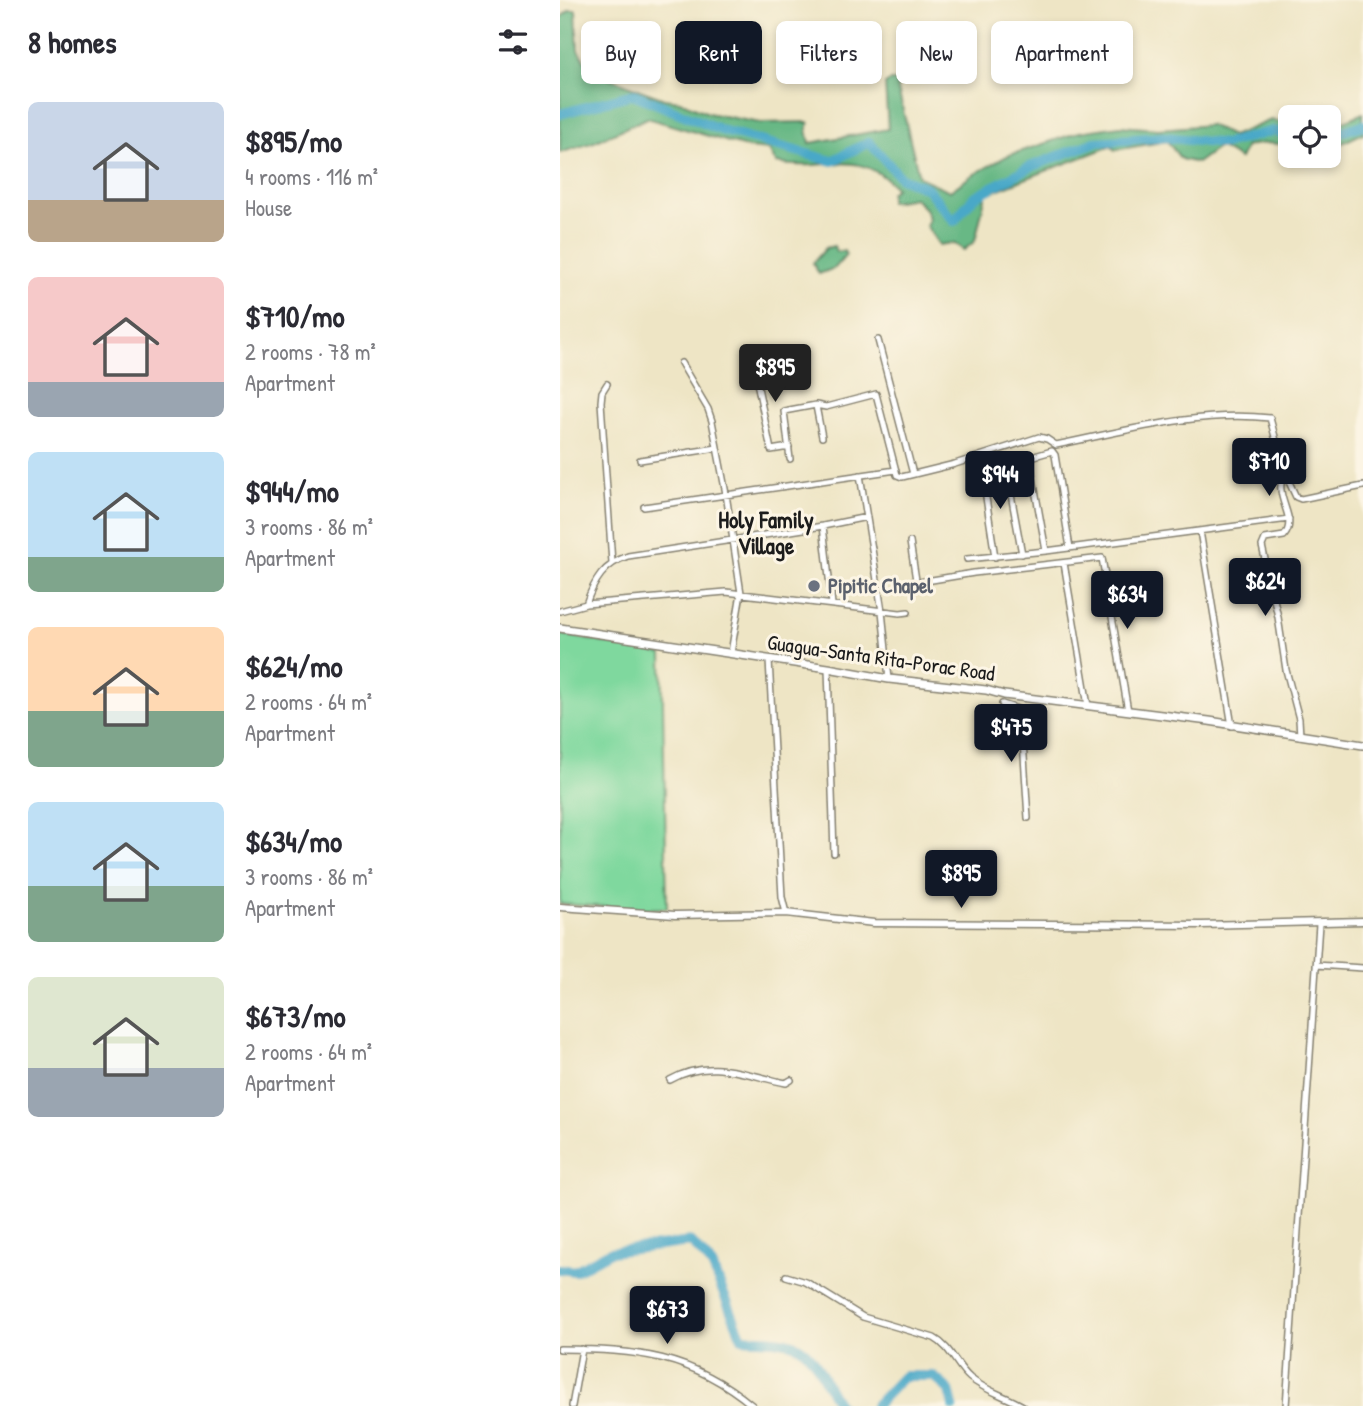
<!DOCTYPE html>
<meta charset="utf-8">
<style>
:root{--surface:#fff;--page:#f7f7f7;--text:#2b2b33;--muted:#7c7c81;--accent:#111827}
body{margin:0;font-family:"Patrick Hand",sans-serif;background:var(--page);color:var(--text);height:100vh;display:flex;flex-direction:column;font-size:26px;white-space:nowrap}
*{box-sizing:border-box;margin:0}
p{font-size:23px;color:var(--muted)}
.icon{flex:none;width:38px;height:38px;fill:none;stroke:currentColor;stroke-width:2;stroke-linecap:round;stroke-linejoin:round}
.map{position:relative;flex:1;overflow:hidden}
.details{display:flex;flex-direction:column;background:var(--surface);width:560px}
.details>*{flex:none}
.hud{position:absolute;left:21px;top:21px;width:665px;height:63px;display:flex;gap:14px}
.fabs{position:absolute;left:718px;top:105px;display:grid;gap:14px}
.fabs a{display:grid;place-items:center;width:63px;height:63px;border-radius:10px;background:var(--surface);box-shadow:0 4px 10px #0003;font-size:35px}
.price{position:absolute;translate:-50% -60px;padding:0 16px;border-radius:7px;background:var(--accent);color:#fff;font-size:23px;line-height:46px;filter:drop-shadow(0 2px 4px #0008)}
.price::after{content:'';position:absolute;left:50%;top:42px;width:21px;height:16px;margin-left:-10px;background:inherit;clip-path:polygon(0 0,100% 0,50% 100%)}
.price.current{background:#222;color:#fff}
ul{padding:0;list-style:none}
li{display:flex;align-items:center;gap:21px;height:175px;padding:0 28px}
li span{display:grid;place-items:center;flex:none;width:196px;height:140px;border-radius:10px;color:#555}
li>.icon{margin-inline-start:auto}
span .icon{width:84px;height:84px;fill:#fffc;stroke-width:1}
li b{font-size:30px}
h2{display:flex;justify-content:space-between;align-items:center;height:84px;padding:0 28px;font-size:30px}
.chip{padding:0 24px;border-radius:10px;background:var(--surface);box-shadow:0 4px 10px #0003;font-size:24px;line-height:63px}
.chip.current{background:var(--accent);color:#fff}
main{display:flex;flex:1;min-height:0}
.map>svg:first-child{display:block}
.green{fill:#7fd89e;stroke:#4e7a5d;stroke-width:2}
.forest{fill:#67b885;stroke:#426a50;stroke-width:2}
.lines{fill:none;stroke-linecap:round;stroke-linejoin:round}
.river{stroke:#4aa8c8;stroke-width:10}
.minor-casing{stroke:#858070;stroke-width:8}
.tertiary-casing{stroke:#858070;stroke-width:9}
.secondary-casing{stroke:#858070;stroke-width:10}
.minor{stroke:#fff;stroke-width:5}
.tertiary{stroke:#fff;stroke-width:6}
.secondary{stroke:#fff;stroke-width:7}
.worship-dot{fill:#6b7280;stroke:#fcf5e5;stroke-width:2.5}
.labels{text-anchor:middle;stroke-width:6;stroke-linejoin:round;paint-order:stroke}
.worship-label{font-size:21px;font-weight:bold;fill:#5b616d;stroke:#fcf5e5;text-anchor:start}
.street-label{font-size:21px;fill:#1c1c1c;stroke:#fcf5e5}
.neighbourhood-label{font-size:23px;font-weight:bold;fill:#1c1c1c;stroke:#fcf5e5}
</style>
<main>
<section class="details">
<h2>8 homes<svg class="icon" aria-label="filters" viewBox="0 0 24 24"><path d="M4 7h16M4 17h16"/><circle cx="9" cy="7" r="2"/><circle cx="15" cy="17" r="2"/></svg></h2>
<ul>
<li><span style="background:linear-gradient(#c9d6e8 70%,#b9a48a 0)"><svg class="icon" aria-label="home" viewBox="0 0 24 24"><path d="M3 11l9-7 9 7M6 9v11h12V9"/></svg></span><div><b>$895/mo</b><p>4 rooms · 116 m²</p><p>House</p></div></li>
<li><span style="background:linear-gradient(#f6c9c9 75%,#9aa5b1 0)"><svg class="icon" aria-label="home" viewBox="0 0 24 24"><path d="M3 11l9-7 9 7M6 9v11h12V9"/></svg></span><div><b>$710/mo</b><p>2 rooms · 78 m²</p><p>Apartment</p></div></li>
<li><span style="background:linear-gradient(#bfe0f5 75%,#7fa58c 0)"><svg class="icon" aria-label="home" viewBox="0 0 24 24"><path d="M3 11l9-7 9 7M6 9v11h12V9"/></svg></span><div><b>$944/mo</b><p>3 rooms · 86 m²</p><p>Apartment</p></div></li>
<li><span style="background:linear-gradient(#ffd9b3 60%,#7fa58c 0)"><svg class="icon" aria-label="home" viewBox="0 0 24 24"><path d="M3 11l9-7 9 7M6 9v11h12V9"/></svg></span><div><b>$624/mo</b><p>2 rooms · 64 m²</p><p>Apartment</p></div></li>
<li><span style="background:linear-gradient(#bfe0f5 60%,#7fa58c 0)"><svg class="icon" aria-label="home" viewBox="0 0 24 24"><path d="M3 11l9-7 9 7M6 9v11h12V9"/></svg></span><div><b>$634/mo</b><p>3 rooms · 86 m²</p><p>Apartment</p></div></li>
<li><span style="background:linear-gradient(#dfe7d0 65%,#9aa5b1 0)"><svg class="icon" aria-label="home" viewBox="0 0 24 24"><path d="M3 11l9-7 9 7M6 9v11h12V9"/></svg></span><div><b>$673/mo</b><p>2 rooms · 64 m²</p><p>Apartment</p></div></li>
</ul>
</section>
<div class="map">
<svg width="803" height="1406" viewBox="0 0 803 1406">
<rect width="100%" height="100%" fill="#fcf5e5"/>
<filter id="ink" filterUnits="userSpaceOnUse"><feTurbulence type="fractalNoise" baseFrequency=".0143" numOctaves="2"/><feDisplacementMap in="SourceGraphic" scale="14" xChannelSelector="R" yChannelSelector="G"/><feConvolveMatrix kernelMatrix="1 2 1 2 8 2 1 2 1" color-interpolation-filters="sRGB"/></filter>
<filter id="wash" filterUnits="userSpaceOnUse"><feTurbulence type="fractalNoise" baseFrequency=".00686" numOctaves="4" result="noise"/><feDisplacementMap in="SourceGraphic" scale="28" xChannelSelector="R" yChannelSelector="G"/><feGaussianBlur stdDeviation="1.57" result="paint"/><feColorMatrix in="noise" values="0 0 0 0 0 0 0 0 0 0 0 0 0 0 0 0 0 1.4 0 .05"/><feComposite in="paint" operator="in"/></filter>
<g filter="url(#wash)">
<rect width="100%" height="100%" fill="#eee5c5"/>
<path class="green" d="M0 634 102 654 107 908 82 909 0 904Z"/>
<path class="forest" d="M10 10H16L18 50 31 71 104 99 120 101 148 113 200 123 249 122 247 130 250 143 328 129 325 84 330 81H336L359 177 390 191 411 176 447 156 519 132 560 126 598 129 650 125 672 136 711 120 730 124V145L706 143 686 146 680 159 659 147 637 163 621 159 607 141 555 150 551 146 426 194 415 241 404 250 393 243 379 245 366 225 369 220 367 211 355 198 330 202V193L336 188C296 145 265 173 216 163L209 150 189 148 87 118 34 142 0 153V18Z
M803 113V133L774 147H768V128Z
M274 246 276 252 284 251 286 255 275 268 259 274 253 263 266 248Z"/>
<g class="lines">
<path class="river" d="M0 114 73 94 161 130 272 161 309 142 341 178 367 188 394 221 414 197 470 167 535 142 604 137 664 144 713 131 730 135
M768 136 803 125
M0 1269 15 1271 50 1252 131 1242 152 1265 182 1338C199 1340 220 1338 236 1345 259 1355 265 1389 280 1406
M315 1406 344 1376H373L389 1390 393 1406"/>
</g>
</g>
<g filter="url(#ink)">
<g class="lines">
<defs>
<path id="minor" d="M318 340 353 474
M121 363 148 409 152 421 166 494 181 593 171 653
M193 363 211 450 229 447
M47 384 42 392 41 402 52 563
M256 406 262 437
M469 456 486 551
M230 459 224 411 256 405 266 407 316 394 337 475 342 477 395 464 479 437 487 439 496 445C566 431 638 410 710 418L724 471 736 497 741 499 803 486
M80 460 157 448
M445 462 462 554
M723 472C722 478 720 484 721 490 722 506 736 522 724 536L705 539 702 546 718 617 726 670 739 719 740 736
M300 475 322 611 329 679
M84 507 336 470
M263 526 272 604
M640 531 672 726
M350 542 356 580 360 582 414 573 542 558 568 711
M435 557 422 471 492 451 495 455 510 548
M407 559 486 551 729 519
M504 563 528 706
M26 604C34 581 44 564 68 556L263 526 307 517
M0 611 26 604 166 592 340 613 348 612
M209 660 222 897 226 913
M268 668 274 853
M442 704 461 710 468 818
M756 965 803 968
M110 1080C150 1057 185 1075 226 1083L231 1080
M226 1276 246 1282 303 1317 374 1338C391 1347 396 1366 410 1378 426 1391 446 1396 463 1406
M0 1349C77 1350 131 1354 193 1406
M12 1406 22 1349
M726 1406 759 924"/>
<path id="tertiary" d="M0 907 115 915 226 913 314 923 642 925 803 921"/>
<path id="secondary" d="M0 628 268 668 329 679 426 690 444 695 649 721 803 745"/>
</defs>
<use href="#minor" class="minor-casing"/>
<use href="#tertiary" class="tertiary-casing"/>
<use href="#secondary" class="secondary-casing"/>
<use href="#minor" class="minor"/>
<use href="#tertiary" class="tertiary"/>
<use href="#secondary" class="secondary"/>
</g>
</g>
<circle class="worship-dot" cx="254" cy="586" r="7"/>
<g class="labels">
<g class="worship-label">
<text x="268" y="593">Pipitic Chapel</text>
</g>
<g class="street-label">
<text transform="translate(321 658) rotate(8)" y="7">Guagua-Santa Rita-Porac Road</text>
</g>
<g class="neighbourhood-label">
<text x="206" y="528">Holy Family<tspan x="206" dy="26">Village</tspan></text>
</g>
</g>
</svg>
<div class="fabs">
<a><svg class="icon" aria-label="locate" viewBox="0 0 24 24"><circle cx="12" cy="12" r="6"/><path d="M12 2v4M12 18v4M2 12h4M18 12h4"/></svg></a>
</div>
<b class="price current" style="left:215px;top:404px">$895</b>
<b class="price" style="left:709px;top:498px">$710</b>
<b class="price" style="left:440px;top:511px">$944</b>
<b class="price" style="left:705px;top:618px">$624</b>
<b class="price" style="left:567px;top:631px">$634</b>
<b class="price" style="left:451px;top:764px">$475</b>
<b class="price" style="left:401px;top:910px">$895</b>
<b class="price" style="left:107px;top:1346px">$673</b>
<div class="hud">
<a class="chip">Buy</a>
<a class="chip current">Rent</a>
<a class="chip">Filters</a>
<a class="chip">New</a>
<a class="chip">Apartment</a>
</div>
</div>
</main>
